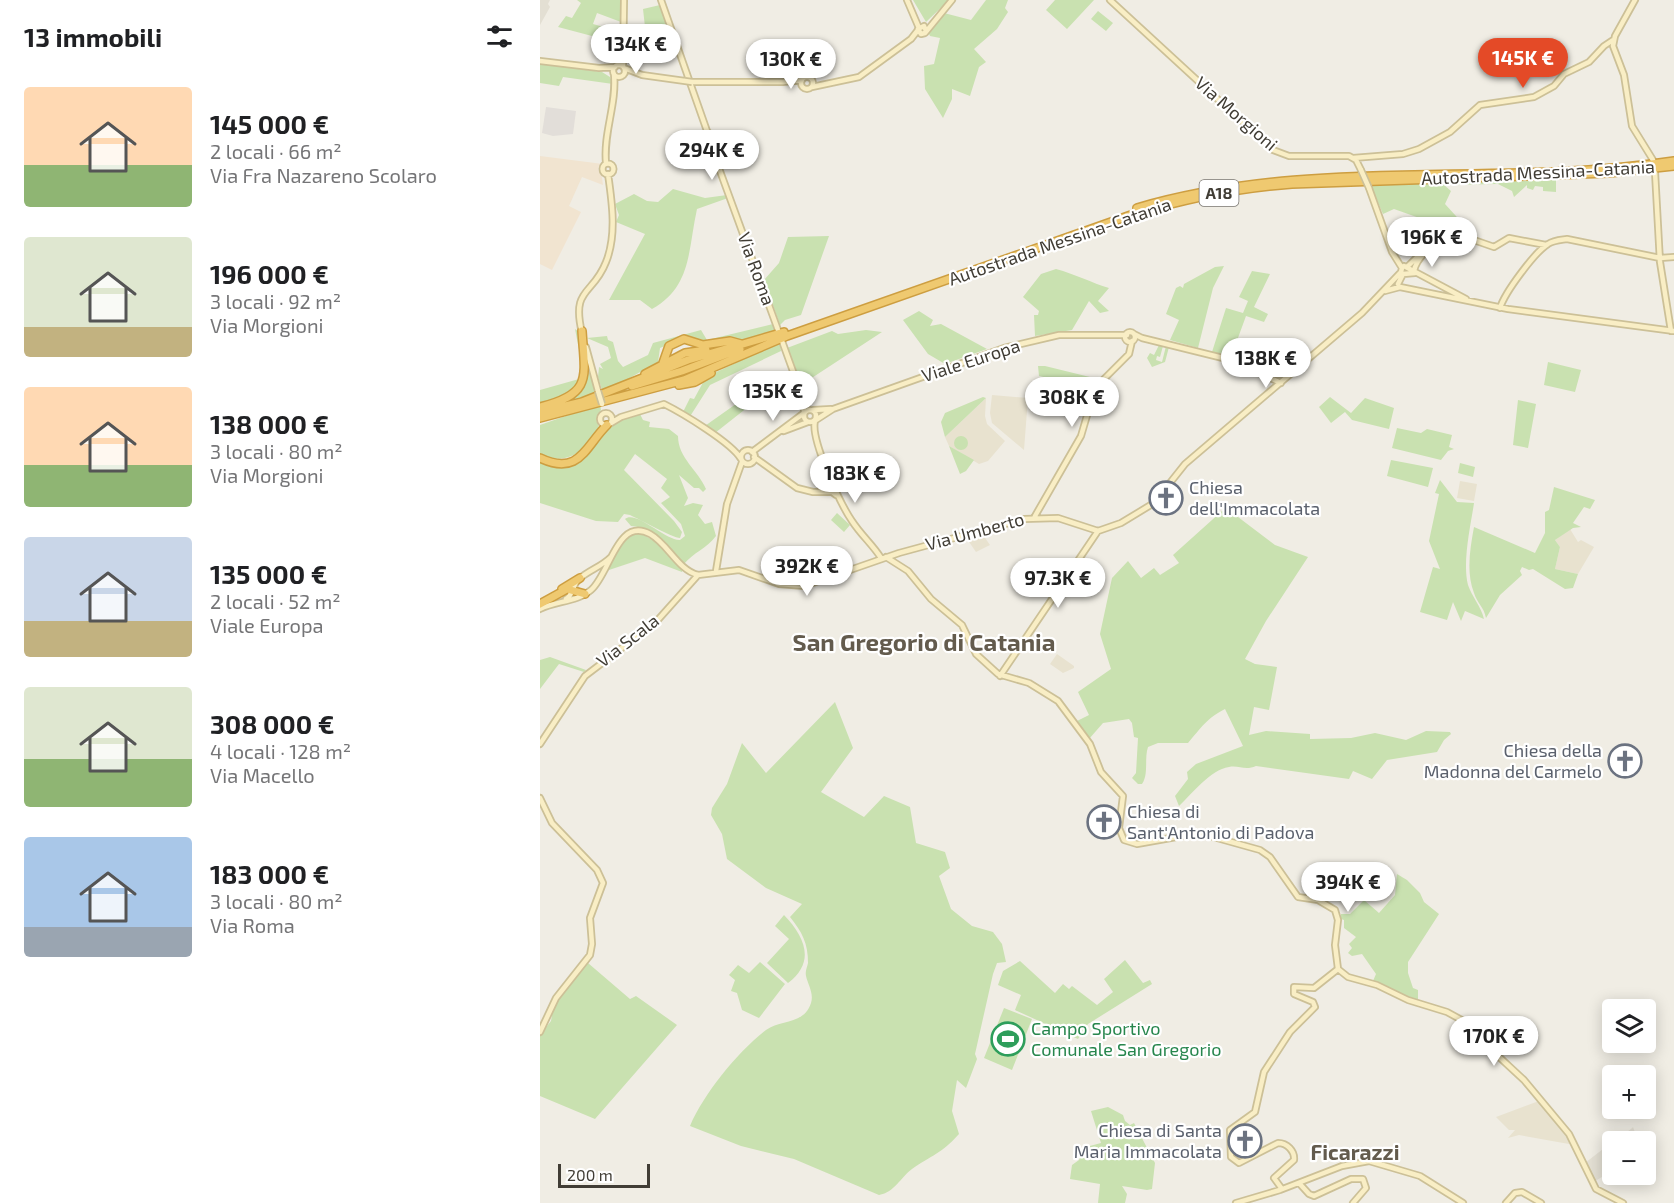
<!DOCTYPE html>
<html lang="it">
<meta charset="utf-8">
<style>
:root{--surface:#fff;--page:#f2f2f2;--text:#202124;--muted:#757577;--accent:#e44a27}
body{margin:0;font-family:"Exo 2",sans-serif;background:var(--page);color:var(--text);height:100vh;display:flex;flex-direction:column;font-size:22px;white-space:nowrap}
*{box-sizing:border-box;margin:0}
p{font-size:20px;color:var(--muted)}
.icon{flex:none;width:33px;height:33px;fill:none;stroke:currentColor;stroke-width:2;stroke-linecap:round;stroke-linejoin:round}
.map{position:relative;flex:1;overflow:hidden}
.sheet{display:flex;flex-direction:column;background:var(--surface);width:540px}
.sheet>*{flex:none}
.controls{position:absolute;left:1062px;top:999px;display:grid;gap:12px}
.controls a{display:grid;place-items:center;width:54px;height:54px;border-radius:6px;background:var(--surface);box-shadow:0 3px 15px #0003;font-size:30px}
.scale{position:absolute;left:18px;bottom:15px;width:92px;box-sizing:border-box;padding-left:6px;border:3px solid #413d35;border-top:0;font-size:16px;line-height:21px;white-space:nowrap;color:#413d35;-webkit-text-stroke:4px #fff;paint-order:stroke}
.price{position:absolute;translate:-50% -51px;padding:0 14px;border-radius:21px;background:#fff;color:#222;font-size:20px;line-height:39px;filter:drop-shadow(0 2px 3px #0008)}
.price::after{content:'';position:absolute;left:50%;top:36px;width:18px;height:14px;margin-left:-9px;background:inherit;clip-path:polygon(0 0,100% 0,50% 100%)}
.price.selected{background:var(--accent);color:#fff}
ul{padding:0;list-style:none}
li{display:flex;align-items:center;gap:18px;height:150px;padding:0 24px}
li span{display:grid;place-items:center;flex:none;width:168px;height:120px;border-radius:6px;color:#555}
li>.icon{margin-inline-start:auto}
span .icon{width:72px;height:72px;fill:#fffc;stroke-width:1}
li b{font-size:26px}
h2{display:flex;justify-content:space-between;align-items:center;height:72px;padding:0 24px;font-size:26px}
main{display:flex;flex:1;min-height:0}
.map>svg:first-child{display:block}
.residential{fill:#e3dfd3}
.commercial{fill:#f1e4d0}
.industrial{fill:#e2ded9}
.education{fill:#e8e2cf}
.green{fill:#c9e1b0}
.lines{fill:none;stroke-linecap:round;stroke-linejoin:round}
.secondary-casing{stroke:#ccc097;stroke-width:8}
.highway-casing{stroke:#cd9e41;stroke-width:10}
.secondary{stroke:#f9eec5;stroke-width:4.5}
.highway{stroke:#efc970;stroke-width:7}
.secondary-bridge-casing{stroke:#ccc097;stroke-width:8;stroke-linecap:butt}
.secondary-bridge{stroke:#f9eec5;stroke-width:4.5}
.labels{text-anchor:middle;stroke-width:4.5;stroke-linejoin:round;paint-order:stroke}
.shield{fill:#fff;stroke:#7a7772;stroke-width:1.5}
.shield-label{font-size:16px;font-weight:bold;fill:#413d35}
.street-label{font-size:18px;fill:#413d35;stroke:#fff}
.worship-label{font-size:18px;fill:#5b616d;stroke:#fff;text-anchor:start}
.leisure-label{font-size:18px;fill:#27864d;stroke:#fff;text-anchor:start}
.quarter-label{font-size:21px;font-weight:bold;fill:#635b4d;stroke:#fff}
.district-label{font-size:24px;font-weight:bold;fill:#635b4d;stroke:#fff}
</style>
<main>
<section class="sheet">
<h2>13 immobili<svg class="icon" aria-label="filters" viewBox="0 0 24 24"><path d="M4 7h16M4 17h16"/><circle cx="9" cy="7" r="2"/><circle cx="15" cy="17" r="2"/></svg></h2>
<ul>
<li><span style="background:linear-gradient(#ffd9b3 65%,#8fb573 0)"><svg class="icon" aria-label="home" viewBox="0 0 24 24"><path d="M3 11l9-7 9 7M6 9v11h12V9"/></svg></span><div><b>145 000 €</b><p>2 locali · 66 m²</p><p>Via Fra Nazareno Scolaro</p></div></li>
<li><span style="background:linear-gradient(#dfe7d0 75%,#c2b280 0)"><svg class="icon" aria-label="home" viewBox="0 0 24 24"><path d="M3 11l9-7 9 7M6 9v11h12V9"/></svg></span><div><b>196 000 €</b><p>3 locali · 92 m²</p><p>Via Morgioni</p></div></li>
<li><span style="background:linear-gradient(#ffd9b3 65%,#8fb573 0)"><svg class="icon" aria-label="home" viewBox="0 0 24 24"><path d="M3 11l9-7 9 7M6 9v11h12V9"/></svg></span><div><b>138 000 €</b><p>3 locali · 80 m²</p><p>Via Morgioni</p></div></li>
<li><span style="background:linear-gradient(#c9d6e8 70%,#c2b280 0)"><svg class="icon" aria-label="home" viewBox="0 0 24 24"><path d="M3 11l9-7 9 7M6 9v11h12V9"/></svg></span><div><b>135 000 €</b><p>2 locali · 52 m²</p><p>Viale Europa</p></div></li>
<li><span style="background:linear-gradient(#dfe7d0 60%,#8fb573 0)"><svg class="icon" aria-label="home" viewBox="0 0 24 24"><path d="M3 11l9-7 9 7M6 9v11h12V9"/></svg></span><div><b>308 000 €</b><p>4 locali · 128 m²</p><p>Via Macello</p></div></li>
<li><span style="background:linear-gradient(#a9c7e8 75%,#9aa5b1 0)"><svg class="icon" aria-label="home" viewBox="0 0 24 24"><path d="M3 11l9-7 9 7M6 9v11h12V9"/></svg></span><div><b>183 000 €</b><p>3 locali · 80 m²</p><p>Via Roma</p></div></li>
</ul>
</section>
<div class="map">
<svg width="1134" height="1203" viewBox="0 0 1134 1203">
<rect width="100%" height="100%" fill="#f0ede4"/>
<path class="residential" d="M0 0H10L8 4 10 7 0 25Z
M1093 1127 1098 1141H1074L1091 1129Z
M1072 1142V1171L1052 1183 1045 1163Z"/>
<path class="commercial" d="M0 156 63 164 59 166 58 170 61 171 63 185 42 177 29 206 41 212 12 270 0 264Z"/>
<path class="industrial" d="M6 107 36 111 33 134 13 136 2 133Z"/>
<path class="education" d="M452 395 488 398 484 450 452 423 450 413Z
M446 398 445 416 447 424 465 441 448 461 439 464 409 446 405 437Z
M920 481 937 484 934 501 917 498Z
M1030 529 1038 542 1041 540 1054 547 1038 574 1015 569 1020 547 1015 540Z
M441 532 450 545 436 552 425 536Z
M517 654 534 666V668L523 673 510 664Z
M999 1101 1031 1140 1029 1144 979 1135 968 1138 975 1130H969L956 1117Z"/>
<path class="green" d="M37 0H81V22L57 13 53 24 81 32 80 46 52 41V36L18 27 26 16 32 18 41 3Z
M373 0H409L386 22Z
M446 0H468L465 8 468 12 457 29 434 49 446 62 439 67 430 96 412 89V99L403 118 385 89 384 66 394 64 400 38 390 36 388 32 404 13 431 20Z
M515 0H554L527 29 506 10Z
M120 5 129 31 106 36 103 9Z
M558 11 573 23 566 31 551 19Z
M0 64 62 72 70 77 73 84 23 77 19 86 0 83Z
M1016 180V192L1003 191V187L995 186 993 190 987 188V185L974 197 972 191 958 184 904 185 911 191 905 204 926 227 923 235 910 230 903 224 902 226 854 209 843 214 830 184Z
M133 189 165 198 187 195 188 198 157 209C148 249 152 287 112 309L100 300H69L105 234 76 222 79 215 75 204 94 194 107 201 118 202Z
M289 236 261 315 245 320 240 325 224 280 239 263 248 237Z
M684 266 673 288 658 348 630 340 639 320 626 314 636 288 640 286 643 288 644 284 675 267Z
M516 269C535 274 552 283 569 288L558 301 569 311 560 313 549 301 532 330 495 336 494 315H498L499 311 483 297 501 274Z
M712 271 730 274 714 307 728 314 724 322 706 316 691 357 672 352 686 308 703 313 708 301 699 297Z
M379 311 393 320 390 326 401 324 447 349 405 364 388 354 363 320Z
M233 324 236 331 197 342 168 344 143 338 120 348 118 362 63 393 58 377 59 367 63 369 60 364 71 358 68 347 47 338 67 336 68 340 73 342 78 361 83 367 108 355 113 343 161 330 167 340Z
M35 329 39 332 44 369 33 392 0 405V390L39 379 41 360Z
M326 330 342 332 261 385 247 348 292 331 298 334Z
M240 342 241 351 170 385 149 418 142 414 150 398 154 399 166 377Z
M619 345 623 346 620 357 617 356 616 360 622 362 626 346 629 347 625 362 612 367 607 358 610 353 614 355Z
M47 358 57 394 9 406C31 400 50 383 47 358Z
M1008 362 1041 370 1035 392 1004 385Z
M498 366H505L558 379 553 388 499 376Z
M443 397 446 398 405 437 401 422 405 413Z
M790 397 811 413 825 398 854 408 849 429 812 420 805 412 791 423 779 407Z
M203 399 208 407 175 433 162 428Z
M978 400 996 404 988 448 973 445Z
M60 404 61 410 57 418 59 428C47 451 26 467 0 454V425Z
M100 414 103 420 110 422 109 427 129 429 138 436C138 458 158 470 166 489L163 492 159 488H154L139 475 148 498 144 506 153 503 163 505 158 515 165 524 172 522 176 536C166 549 154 552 144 564 130 548 114 527 91 526L85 519C96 510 126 541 140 540L145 536 141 524 121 503 130 497 121 488 127 479 95 454 84 470 134 521 142 532 140 538C133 538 99 519 90 515L84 514 78 522 56 521 0 503V460L20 465 49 452 66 429 75 422Z
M857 428 881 433 887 429 912 435 909 447 914 449 908 451 901 460 852 448Z
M414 443a7 7 0 1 1 14 0a7 7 0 1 1-14 0Z
M409 446 434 460 426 471 420 474Z
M851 460 893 468 888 487 847 476Z
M920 463 935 467 933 477 918 473Z
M900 480 917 502 934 503C931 524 922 562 928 585 932 597 941 606 944 619L925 611 921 621 913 602 907 620 880 612 893 567 900 569 889 541 899 494 895 493Z
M1014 487 1055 500 1050 509 1044 507 1033 523 1041 527 1033 528 1015 540 1020 547 1015 569 1038 574 1033 588 1025 589 993 569 989 570 982 567 980 571 982 575 960 595 946 618C944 607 937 603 934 593 926 572 930 549 934 527L995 553 1005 533V512L1009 510Z
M682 511 698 517 735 545 768 557 726 621 705 659 715 664 737 667 729 710 714 707 709 735 726 731 770 734V739L811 738 835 733 866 740 886 731 910 732 911 734 904 740 897 752 847 760 832 779 813 771 809 779 716 766C705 771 699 765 689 767 670 770 653 793 639 806L635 796 648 779 647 772 656 764 703 746 685 709C667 718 661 728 648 743H618L608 747C604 759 609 774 602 784H598L592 778 596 773 598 738 594 737 592 723 589 719 563 723 549 739 537 721 549 715 538 692 571 669 560 634 572 578 588 561 601 578 614 568 620 575 639 563 633 555Z
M297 513 310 525 304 532 291 520Z
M98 532 120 544 143 569 142 572 105 558 66 571 84 539Z
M10 657 46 670 44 672 19 664 0 689V660Z
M295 702 313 748 281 792 324 817 344 796 370 807 376 843 405 852 410 868 399 876 411 909 432 926 453 932 462 944 466 962 457 963 453 974 435 1054 437 1059 426 1088 417 1080 412 1111 419 1134C401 1154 392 1155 372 1169 360 1178 355 1192 339 1195L254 1159 201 1146 150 1126C165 1092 197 1053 226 1030 241 1019 264 1025 271 1003 274 993 268 985 266 976 265 971 267 968 268 963 268 943 262 932 250 917L262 904 226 888 187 859 182 834 171 815 172 808 187 784 202 743 226 773Z
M857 874 867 880 880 893 884 902 899 914 868 962V973L873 988 878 990V1001L833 981 836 974 822 954 812 956 808 953 812 948 809 944 816 937 804 928V920L801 919V914H810L824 900 839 913 855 895Z
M244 915C265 937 276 962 248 983L227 963 249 939 235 926Z
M585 960 603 983 610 980 612 984 548 1024 538 1039 475 1010 481 995 458 985 463 971 480 961 515 993 523 984 529 989 532 986 557 1005 573 992 564 979Z
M220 962 245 984 219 1018 202 1010 197 993 191 991 195 980 189 975 198 965 209 973Z
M48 963 90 999 96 996 137 1025 55 1119 0 1096V1035L11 1021 14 1003Z
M464 1008 492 1019 472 1070 444 1058Z
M568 1107 583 1115 585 1121 590 1125 594 1123 615 1163 612 1189 607 1190 582 1186 587 1194 585 1203H558L560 1184 530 1179 532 1165 539 1160 546 1147 561 1143 551 1111Z"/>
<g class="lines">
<defs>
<path id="secondary" d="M121 0 167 131 171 136
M367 0 379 28
M570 0 733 150 749 156H809L816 160 821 170
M1095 0 1075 36 1073 46 1084 75 1092 126 1113 160
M386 31 384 26 378 29 381 34 385 33 412 0
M0 61 59 68 75 67
M73 71a6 6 0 1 1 12 0a6 6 0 1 1-12 0Z
M83 66 84 0
M84 68 102 75 145 81
M261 83a6 6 0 1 1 12 0a6 6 0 1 1-12 0Z
M152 82H243L262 80
M272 87 319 77 371 39 378 30
M164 143a7 7 0 1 1 14 0a7 7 0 1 1-14 0Z
M170 149 176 160 238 330
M813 158 863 154 879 149 910 132 940 105 994 97 1014 86 1024 74 1049 62 1064 46 1073 40
M66 163C63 133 77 104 74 74
M62.5 169a5.5 5.5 0 1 1 11 0a5.5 5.5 0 1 1-11 0Z
M1115 172 1120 262 1131 331
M864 266 926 299
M867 267 905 230 954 247 969 238 1006 245
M874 271C876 258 900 235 913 234
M858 284 863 274 875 273
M845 291 860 287 968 309 1134 331
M960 308C965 292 995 252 1008 244 1014 240 1020 240 1027 239L1120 258 1134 257
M585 337a5 5 0 1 1 10 0a5 5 0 1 1-10 0Z
M42 333C31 287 53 296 66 262 77 235 72 202 68 174
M594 334 602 338 691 360 741 383
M242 341 263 399 264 412
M46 347 58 391
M722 373 749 375
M264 416a6 6 0 1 1 12 0a6 6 0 1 1-12 0Z
M273 410 291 409
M60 419a6 6 0 1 1 12 0a6 6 0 1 1-12 0Z
M276 420 293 409 464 348 519 335H587
M275 421C270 439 301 505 312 521 321 535 333 545 341 558
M71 423 81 417 124 404C142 413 192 443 201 459
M244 431 268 422
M201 457a7 7 0 1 1 14 0a7 7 0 1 1-14 0Z
M212 452 264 413
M214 457 257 488 273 492H292L296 495
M495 516 541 436 555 388 589 354 592 341
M346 557 368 571 391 599 422 625 436 654 458 674 489 683 518 701 550 744 561 772 583 796 579 828 584 840 597 844 659 833 720 850 730 857 758 897 778 900 795 910 798 920 795 945 798 969
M176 571 187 504 202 462
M158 575 199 570 239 584 264 586 359 553 484 519 518 518 558 531 581 523 614 503 645 464 822 313 861 272 862 268 852 252 829 188
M26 599C34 594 32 585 39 579 49 570 61 567 71 557
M0 609C16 601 37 602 51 590 70 574 77 516 110 534 128 544 138 570 158 575
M460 676 558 531
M0 744 45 676 116 622 158 575
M0 798 12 823 57 870 63 883 50 918 52 944 50 955 16 998 0 1032
M798 969 808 977 837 985 868 1000 907 1012 929 1024 934 1029 942 1048 957 1055 984 1080 1029 1134 1056 1189 1083 1203
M759 1183 769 1194 774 1196 811 1179H823L826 1188 813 1203
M742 1189 734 1178 754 1160C755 1151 747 1143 738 1143L699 1163 691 1157 690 1130 715 1112 724 1072 750 1032 775 1007 773 1002 754 994V987L774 988 798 969
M696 1203 740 1190 802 1166 829 1161 880 1176 923 1203
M966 1203 975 1193 982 1192 1001 1203"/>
<path id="highway" d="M597 208C774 156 955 188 1134 161
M123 363 129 346 144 339 163 345 190 341 201 344
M105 374 145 353 166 350
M139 385 155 382 171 373
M92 386 142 371 200 349
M0 407C53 394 45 377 42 331
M0 412 42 402 148 360 244 332
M0 418 144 380 247 336 591 215C644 199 697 188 752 184L1069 173 1134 166
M0 458C40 477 46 445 67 425
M22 589 40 578
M0 604 27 589 45 594"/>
</defs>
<use href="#secondary" class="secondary-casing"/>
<use href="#highway" class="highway-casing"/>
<use href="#secondary" class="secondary"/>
<use href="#highway" class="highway"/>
<defs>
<path id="secondary-bridge" d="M145 81 152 82
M821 170 829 188
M58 391 62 404"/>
</defs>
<use href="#secondary-bridge" class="secondary-bridge-casing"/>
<use href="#secondary-bridge" class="secondary-bridge"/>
</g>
<defs>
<symbol id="church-ring" viewBox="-11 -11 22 22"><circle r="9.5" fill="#fff" stroke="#6b7280" stroke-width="1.5"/><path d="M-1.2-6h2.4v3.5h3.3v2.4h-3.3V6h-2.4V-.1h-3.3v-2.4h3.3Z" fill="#6b7280"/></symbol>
<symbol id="stadium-ring" viewBox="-11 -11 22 22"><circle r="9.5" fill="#fff" stroke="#2e9e5b" stroke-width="1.5"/><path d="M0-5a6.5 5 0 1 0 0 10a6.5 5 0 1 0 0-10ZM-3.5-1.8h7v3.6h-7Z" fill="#2e9e5b"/></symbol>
</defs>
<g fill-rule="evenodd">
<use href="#church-ring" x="607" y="479" width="38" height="38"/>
<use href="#church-ring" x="1066" y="742" width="38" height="38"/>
<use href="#church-ring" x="545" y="803" width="38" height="38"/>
<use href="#stadium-ring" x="449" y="1020" width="38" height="38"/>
<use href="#church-ring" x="686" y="1122" width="38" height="38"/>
</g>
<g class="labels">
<rect class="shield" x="659.5" y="180" width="39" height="26" rx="4.5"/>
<g class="shield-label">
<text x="679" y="199">A18</text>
</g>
<g class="street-label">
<text transform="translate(696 114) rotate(41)" y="6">Via Morgioni</text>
<text transform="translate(998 173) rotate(-3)" y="6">Autostrada Messina-Catania</text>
<text transform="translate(520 242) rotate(-19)" y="6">Autostrada Messina-Catania</text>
<text transform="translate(216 269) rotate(70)" y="6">Via Roma</text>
<text transform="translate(431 361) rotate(-18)" y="6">Viale Europa</text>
<text transform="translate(435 532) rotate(-15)" y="6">Via Umberto</text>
<text transform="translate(88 641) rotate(-38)" y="6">Via Scala</text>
</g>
<g class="worship-label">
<text x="649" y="494">Chiesa<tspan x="649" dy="21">dell'Immacolata</tspan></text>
<text x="1062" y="757" text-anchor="end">Chiesa della<tspan x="1062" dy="21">Madonna del Carmelo</tspan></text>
<text x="587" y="818">Chiesa di<tspan x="587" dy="21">Sant'Antonio di Padova</tspan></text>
<text x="682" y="1137" text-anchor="end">Chiesa di Santa<tspan x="682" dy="21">Maria Immacolata</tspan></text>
</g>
<g class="leisure-label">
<text x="491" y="1035">Campo Sportivo<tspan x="491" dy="21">Comunale San Gregorio</tspan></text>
</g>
<g class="quarter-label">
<text x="815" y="1160">Ficarazzi</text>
</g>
<g class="district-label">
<text x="384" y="651">San Gregorio di Catania</text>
</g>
</g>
</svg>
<div class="controls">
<a><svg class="icon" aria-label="layers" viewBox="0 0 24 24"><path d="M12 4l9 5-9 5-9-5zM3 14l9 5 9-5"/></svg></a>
<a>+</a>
<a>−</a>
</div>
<div class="scale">200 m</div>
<b class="price" style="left:96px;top:75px">134K €</b>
<b class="price selected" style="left:983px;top:89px">145K €</b>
<b class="price" style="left:251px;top:90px">130K €</b>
<b class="price" style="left:172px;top:181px">294K €</b>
<b class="price" style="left:892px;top:268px">196K €</b>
<b class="price" style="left:726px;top:389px">138K €</b>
<b class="price" style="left:233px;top:422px">135K €</b>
<b class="price" style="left:532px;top:428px">308K €</b>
<b class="price" style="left:315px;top:504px">183K €</b>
<b class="price" style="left:267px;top:597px">392K €</b>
<b class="price" style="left:518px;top:609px">97.3K €</b>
<b class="price" style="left:808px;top:913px">394K €</b>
<b class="price" style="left:954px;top:1067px">170K €</b>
</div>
</main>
